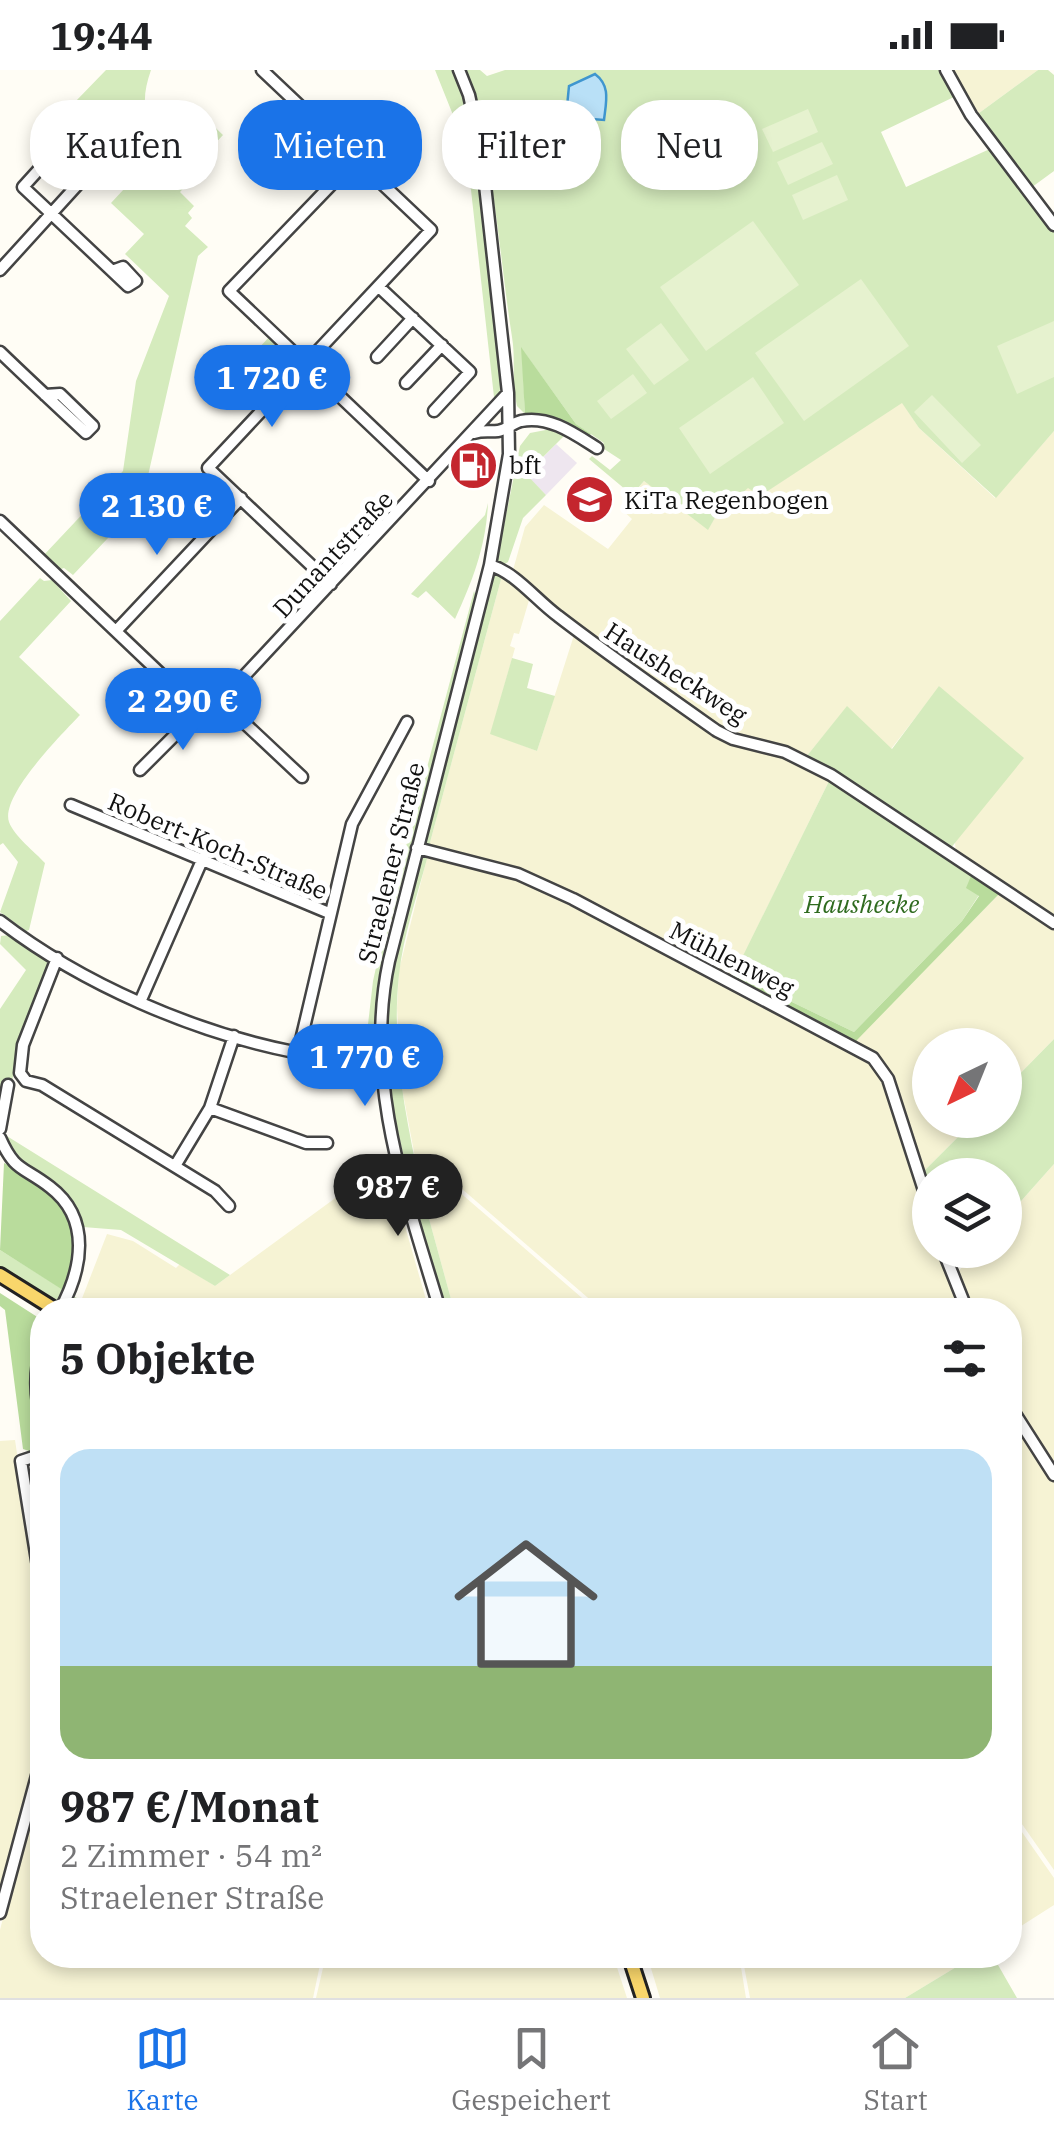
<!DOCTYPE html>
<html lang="de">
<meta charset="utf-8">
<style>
:root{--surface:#fff;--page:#f2f2f2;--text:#202124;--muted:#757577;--line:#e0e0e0;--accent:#1a73e8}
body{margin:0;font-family:"IBM Plex Serif",serif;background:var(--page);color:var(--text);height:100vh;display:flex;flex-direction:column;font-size:38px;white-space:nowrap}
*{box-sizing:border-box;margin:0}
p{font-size:32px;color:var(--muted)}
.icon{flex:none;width:55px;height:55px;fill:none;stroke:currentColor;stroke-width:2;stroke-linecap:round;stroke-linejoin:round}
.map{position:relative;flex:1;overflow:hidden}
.side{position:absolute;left:30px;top:1228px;width:992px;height:670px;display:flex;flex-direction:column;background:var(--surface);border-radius:40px;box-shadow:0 5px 15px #0003}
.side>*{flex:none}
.banner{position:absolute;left:30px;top:30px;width:995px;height:90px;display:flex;gap:20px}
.needle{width:65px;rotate:223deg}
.fabs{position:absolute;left:912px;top:958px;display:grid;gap:20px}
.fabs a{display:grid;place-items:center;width:110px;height:110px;border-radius:50%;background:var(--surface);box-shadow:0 5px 15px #0003;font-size:50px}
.price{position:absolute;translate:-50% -85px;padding:0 22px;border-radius:35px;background:var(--accent);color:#fff;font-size:32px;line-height:65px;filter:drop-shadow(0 2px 5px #0008)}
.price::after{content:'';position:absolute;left:50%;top:60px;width:30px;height:22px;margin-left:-15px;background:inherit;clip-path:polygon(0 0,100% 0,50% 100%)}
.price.active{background:#222;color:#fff}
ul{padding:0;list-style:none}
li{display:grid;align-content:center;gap:20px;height:530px;padding:0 30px}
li+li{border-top:2px solid var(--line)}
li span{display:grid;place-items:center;height:310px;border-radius:30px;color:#555}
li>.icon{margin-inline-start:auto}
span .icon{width:180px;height:180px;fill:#fffc;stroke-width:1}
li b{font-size:42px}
h2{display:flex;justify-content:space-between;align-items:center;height:120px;padding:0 30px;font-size:42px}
.pill{padding:0 35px;border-radius:40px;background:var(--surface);box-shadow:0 5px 15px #0003;font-size:35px;line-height:90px}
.pill.active{background:var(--accent);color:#fff}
.status{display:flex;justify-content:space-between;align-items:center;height:70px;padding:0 50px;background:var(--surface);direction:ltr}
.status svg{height:28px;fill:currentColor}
.tabs{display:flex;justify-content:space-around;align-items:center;height:140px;border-top:2px solid var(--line);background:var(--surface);font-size:28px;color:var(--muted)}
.tabs a{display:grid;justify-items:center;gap:5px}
.tabs .active{color:var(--accent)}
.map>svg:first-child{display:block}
.industrial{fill:#eee6ef}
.farmland{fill:#f6f3d4}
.green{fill:#d5ebbd}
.forest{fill:#b9dc9c}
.pitch{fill:#e6f2cf}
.water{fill:#b9e0f7;stroke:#3f96cf;stroke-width:2.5}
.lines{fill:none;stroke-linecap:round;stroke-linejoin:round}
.minor-casing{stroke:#444;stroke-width:15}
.major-casing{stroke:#222;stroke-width:18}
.minor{stroke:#fff;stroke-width:10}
.major{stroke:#f9d66b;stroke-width:12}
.labels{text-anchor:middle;stroke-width:10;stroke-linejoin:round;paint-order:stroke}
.poi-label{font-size:25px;fill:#111;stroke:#fff;text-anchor:start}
.street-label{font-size:25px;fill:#111;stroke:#fff}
.park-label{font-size:25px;font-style:italic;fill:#2f6b1f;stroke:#fff}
</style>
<div class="status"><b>19:44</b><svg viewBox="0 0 49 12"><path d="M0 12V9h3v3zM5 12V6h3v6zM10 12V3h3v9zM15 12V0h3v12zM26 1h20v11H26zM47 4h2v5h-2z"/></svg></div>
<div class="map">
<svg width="1054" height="1928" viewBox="0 0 1054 1928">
<rect width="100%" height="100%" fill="#fffdf5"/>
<path class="industrial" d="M556 374 577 393 546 425 526 405Z"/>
<path class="farmland" d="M949 0H1038L975 46Z
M902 332 919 358 995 428 1054 361V850L956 783 940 616 891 679 847 637 806 687 734 667 555 540 515 506 513 500 525 457 544 435 608 479 632 449 621 439 644 411 708 459 716 446 748 417 761 425Z
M503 502 530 527 519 564 514 563 510 576 515 578 491 663 537 681 575 562 717 664 782 684 831 707 732 909 574 827 428 780Z
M428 784 518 806 843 972 879 999 907 1073 930 1149V1180H939L964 1240H602L439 1099 421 1119 401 1013 397 938 399 900Z
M1006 823 1054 855V969L1005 1019V975H930V1050H975L922 1103 898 1027 857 976 856 970 999 824Z
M1054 1094V1398L1010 1328V1240H971L956 1204 977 1180H1005V1149Z
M388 1097 429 1240H96L81 1231 107 1164 133 1171 176 1198 180 1194 215 1216 345 1121 348 1124Z
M437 1107 443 1108 596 1240H454L422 1123Z
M1010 1343 1054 1410V1800L1010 1737Z
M15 1370 36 1511 42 1613 34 1704 0 1829V1371Z
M42 1693V1885H322L313 1928H0V1860Z
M1010 1745 1054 1808V1835L1010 1863Z
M326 1885H613L627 1928H316Z
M647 1885H739L746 1928H660Z
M742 1885H976L905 1928H750Z"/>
<path class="green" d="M106 0H151C140 31 143 53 167 76L200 43 223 65 196 94 201 99 180 122 194 136 188 143 192 148 185 156 208 177 198 186 142 432 73 505 64 498 58 500 43 486 123 401 136 311 169 226 125 184 144 164 111 133 138 104 128 71 93 39 86 45 74 33Z
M435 0H454C495 98 489 213 501 317L497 328 494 327 471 120 455 50Z
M463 0H480L487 6 505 0H942L956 26 881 62 906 117 992 78 1054 158V361L996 428 919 358 902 333 760 426 748 418 716 446 708 460 644 411 632 425 589 389 592 386 610 400 621 390 601 377 604 373 576 354 522 279 525 344 517 336C511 313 516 290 512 267 498 178 495 85 463 0Z
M1038 0H1048L1054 5V101L1028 120 975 46Z
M271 265 301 293 259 342 227 312Z
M551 359 565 365 526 404 546 425 523 448 508 492 503 495 497 490 520 376 530 363Z
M488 433C486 476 473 510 455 549L426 521 418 528 411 524 485 445Z
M493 502H503L428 780 422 774Z
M40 508 44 511 52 510 71 531 19 587 80 645C62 664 0 726 9 752 14 766 35 782 45 793L29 860 26 861 0 842 18 792 3 773 0 775V551Z
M474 521 477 529 385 873 372 967 362 975 309 976V966L319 975 355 971 367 963 373 911 388 844Z
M512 588 533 594 527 618 555 626 537 681 490 664Z
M939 616 1024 688 950 779 806 687 847 636 892 679Z
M831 707 881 740 880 745 972 806 979 825 962 851 854 962 734 904Z
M423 784 428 785C418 824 403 865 399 905 391 978 406 1048 421 1119L417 1122 411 1119 388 1017 386 932 417 787Z
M10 865 51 895 19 975 2 1063 230 1205 215 1216 121 1160 83 1157 8 1079 0 1062V939L26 900 0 874 1 866Z
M1054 969V1094L1005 1149V1105H930V1127L922 1103 975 1050H1005V1019Z
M422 1123 454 1240H445L414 1133Z
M0 1180 96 1240H65L0 1200Z
M976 1885H995L994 1888 1017 1928H905Z"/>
<path class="forest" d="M521 277 576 354 591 364 588 367 554 351 525 344Z
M881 740 1006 823 999 824 857 970V976L732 909 734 904 854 962 962 851 979 826 966 818 971 806 879 744Z
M4 1093C68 1126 87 1150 66 1222L0 1180Z
M0 1223 42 1250V1267L36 1281 35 1342 42 1371 32 1382 23 1379 5 1240 0 1236Z"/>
<path class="pitch" d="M808 39 818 62 773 82 762 59Z
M822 72 833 94 788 115 777 92Z
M837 105 848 130 803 150 792 125Z
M753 151 799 215 706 281 660 217Z
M861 209 909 276 804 351 755 283Z
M1054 251V307L1017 324 997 276Z
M661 253 689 290 654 315 626 279Z
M633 304 647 323 611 349 597 331Z
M753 307 784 353 710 404 679 358Z
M932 325 981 375 962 393 914 342Z"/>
<path class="water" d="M595 4C611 16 606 32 604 50L566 47 569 16Z"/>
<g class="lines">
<defs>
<path id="minor" d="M262 0 431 160 208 398 331 514
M946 0 971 45 1054 155
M356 89 229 221 429 411
M0 200 81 111 52 85 23 117 57 149 128 216 136 211 123 197 112 201
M379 217 470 302 434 341
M0 282C28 309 57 336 86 363L93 356 60 324 45 325
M377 287 413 248
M406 313 442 275
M474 363C483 360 489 362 498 361 506 360 513 353 521 351 549 345 575 364 597 378
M0 451 206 647 508 323
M490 495C516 503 536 530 558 546 610 586 663 623 717 661L733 669 785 682 831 705 1054 853
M116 561 241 428
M221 631 302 707
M140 700 199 641
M71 735 329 843
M417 778 518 804 573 829 873 988 888 1009 930 1139
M0 851C82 914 193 962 294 982 321 988 352 984 379 983
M57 888 23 975 20 1003 26 1011 42 1015 215 1121 229 1136
M140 932 203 788
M298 983 352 754 407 652
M210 1038 306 1073H327
M0 1059 8 1015
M0 1068C15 1102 23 1096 50 1117 92 1149 82 1200 60 1240
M175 1096 210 1038 234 966
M943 1180 967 1240
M440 1240C406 1126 363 1011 389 891L490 495 509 384 508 323 481 79 469 25 459 0
M42 1273C34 1303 35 1325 42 1354
M1010 1336 1054 1405
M42 1379 39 1385 21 1391 41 1515 42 1557
M0 1843 38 1702 42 1650"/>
<path id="major" d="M0 1205 56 1240
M629 1885 643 1928"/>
</defs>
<use href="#minor" class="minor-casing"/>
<use href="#major" class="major-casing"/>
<use href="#minor" class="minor"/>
<use href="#major" class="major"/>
</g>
<defs>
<symbol id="fuel-disc" viewBox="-11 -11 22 22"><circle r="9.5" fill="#c4262e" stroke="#fff"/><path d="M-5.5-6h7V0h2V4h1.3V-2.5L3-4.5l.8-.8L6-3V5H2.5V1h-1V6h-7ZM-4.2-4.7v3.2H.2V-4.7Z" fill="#fff"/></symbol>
<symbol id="school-disc" viewBox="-11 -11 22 22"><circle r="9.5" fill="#c4262e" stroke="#fff"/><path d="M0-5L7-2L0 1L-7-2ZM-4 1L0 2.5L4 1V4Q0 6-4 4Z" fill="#fff"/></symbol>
</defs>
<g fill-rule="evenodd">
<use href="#fuel-disc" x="446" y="368" width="55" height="55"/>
<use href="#school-disc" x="562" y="402" width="55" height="55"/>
</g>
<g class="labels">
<g class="poi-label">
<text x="509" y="404">bft</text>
<text x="624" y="439">KiTa Regenbogen</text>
</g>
<g class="street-label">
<text transform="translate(333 484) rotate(-47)" y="9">Dunantstraße</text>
<text transform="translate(676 603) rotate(33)" y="9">Hausheckweg</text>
<text transform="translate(218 776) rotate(23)" y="9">Robert-Koch-Straße</text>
<text transform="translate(391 793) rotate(-76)" y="9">Straelener Straße</text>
<text transform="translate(732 889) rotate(27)" y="9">Mühlenweg</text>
</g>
<g class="park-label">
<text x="862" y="843">Haushecke</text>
</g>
</g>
</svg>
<div class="fabs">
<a><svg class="needle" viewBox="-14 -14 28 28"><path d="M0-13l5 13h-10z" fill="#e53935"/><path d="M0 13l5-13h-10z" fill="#757577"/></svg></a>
<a><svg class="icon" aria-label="layers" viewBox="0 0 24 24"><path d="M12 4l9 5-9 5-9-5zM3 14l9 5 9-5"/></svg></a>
</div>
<b class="price" style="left:272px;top:360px">1 720 €</b>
<b class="price" style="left:157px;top:488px">2 130 €</b>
<b class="price" style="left:183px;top:683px">2 290 €</b>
<b class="price" style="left:365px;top:1039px">1 770 €</b>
<b class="price active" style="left:398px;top:1169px">987 €</b>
<div class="banner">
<a class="pill">Kaufen</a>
<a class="pill active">Mieten</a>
<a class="pill">Filter</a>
<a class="pill">Neu</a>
</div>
<section class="side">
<h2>5 Objekte<svg class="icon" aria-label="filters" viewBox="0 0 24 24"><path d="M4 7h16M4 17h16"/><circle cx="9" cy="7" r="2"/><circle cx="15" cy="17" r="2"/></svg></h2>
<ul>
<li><span style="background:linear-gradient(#bfe0f5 70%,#8fb573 0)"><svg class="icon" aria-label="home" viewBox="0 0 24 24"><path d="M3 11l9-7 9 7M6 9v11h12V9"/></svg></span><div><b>987 €/Monat</b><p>2 Zimmer · 54 m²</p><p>Straelener Straße</p></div></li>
</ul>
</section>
</div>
<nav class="tabs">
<a class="active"><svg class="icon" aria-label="map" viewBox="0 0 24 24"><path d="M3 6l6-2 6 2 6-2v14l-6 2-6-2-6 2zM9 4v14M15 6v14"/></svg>Karte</a>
<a><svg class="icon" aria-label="saved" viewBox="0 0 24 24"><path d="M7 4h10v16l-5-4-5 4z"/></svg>Gespeichert</a>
<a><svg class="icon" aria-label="home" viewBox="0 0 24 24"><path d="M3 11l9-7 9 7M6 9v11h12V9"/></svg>Start</a>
</nav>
